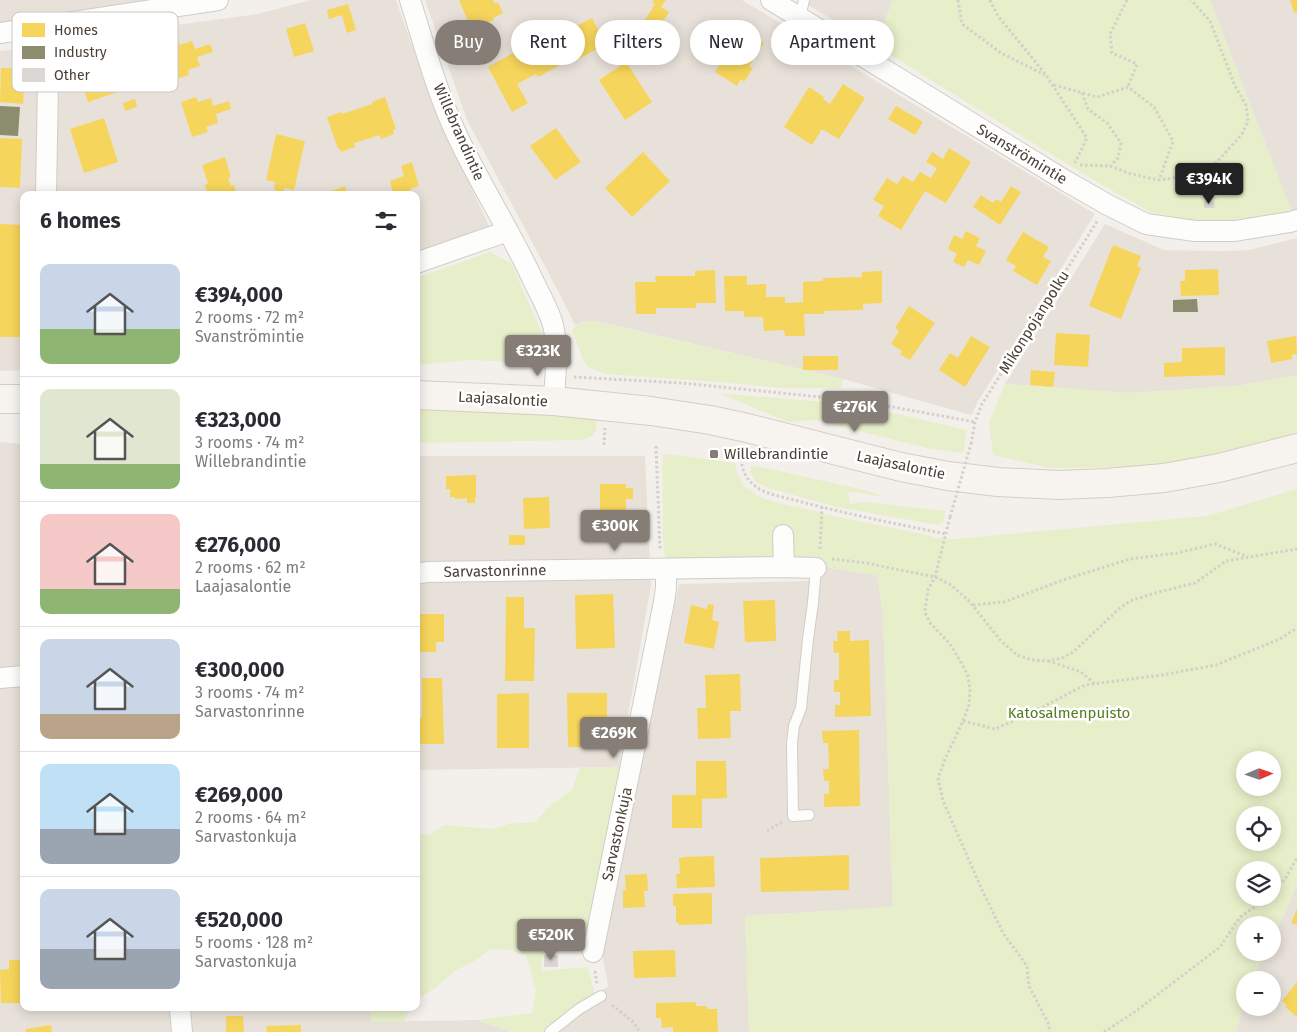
<!DOCTYPE html>
<meta charset="utf-8">
<style>
:root{--surface:#fff;--page:#f7f7f7;--text:#2b2b33;--muted:#7c7c81;--line:#e1e1e2;--accent:#867e76}
body{margin:0;font-family:"Fira Sans",sans-serif;background:var(--page);color:var(--text);height:100vh;display:flex;flex-direction:column;font-size:19px;white-space:nowrap}
*{box-sizing:border-box;margin:0}
p{font-size:16px;color:var(--muted)}
.icon{flex:none;width:28px;height:28px;fill:none;stroke:currentColor;stroke-width:2;stroke-linecap:round;stroke-linejoin:round}
.map{position:relative;flex:1;overflow:hidden}
.sheet{position:absolute;left:20px;top:191px;width:400px;height:820px;display:flex;flex-direction:column;background:var(--surface);border-radius:10px;box-shadow:0 2px 12px #0003}
.sheet>*{flex:none}
.guide{position:absolute;left:435px;top:20px;width:475px;height:45px;display:flex;gap:10px}
.needle{width:32px;rotate:88deg}
.tools{position:absolute;left:1236px;top:751px;display:grid;gap:10px}
.tools a{display:grid;place-items:center;width:45px;height:45px;border-radius:50%;background:var(--surface);box-shadow:0 2px 12px #0003;font-size:25px}
.price{position:absolute;translate:-50% -42px;padding:0 11px;border-radius:5px;background:var(--accent);color:#fff;font-size:16px;line-height:32px;filter:drop-shadow(0 1px 2px #0008)}
.price::after{content:'';position:absolute;left:50%;top:30px;width:15px;height:11px;margin-left:-8px;background:inherit;clip-path:polygon(0 0,100% 0,50% 100%)}
.price.selected{background:#222;color:#fff}
ul{padding:0;list-style:none}
li{display:flex;align-items:center;gap:15px;height:125px;padding:0 20px}
li+li{border-top:1px solid var(--line)}
li span{display:grid;place-items:center;flex:none;width:140px;height:100px;border-radius:10px;color:#555}
li>.icon{margin-inline-start:auto}
span .icon{width:60px;height:60px;fill:#fffc;stroke-width:1}
li b{font-size:21px}
h2{display:flex;justify-content:space-between;align-items:center;height:60px;padding:0 20px;font-size:21px}
.pill{padding:0 18px;border-radius:22px;background:var(--surface);box-shadow:0 2px 12px #0003;font-size:18px;line-height:45px}
.pill.selected{background:var(--accent);color:#fff}
.map>svg:first-child{display:block}
.residential{fill:#e8e1d9}
.green{fill:#e6efc9;fill-rule:evenodd}
.homes{fill:#f6d55c}
.industry{fill:#8c8c6e}
.building{fill:#dbd7d2}
.lines{fill:none;stroke-linecap:round;stroke-linejoin:round}
.service-casing{stroke:#d0ccc8;stroke-width:12}
.minor-casing{stroke:#d0ccc8;stroke-width:22}
.secondary-casing{stroke:#d5cdc3;stroke-width:30}
.path{stroke:#d3d0ca;stroke-width:3;stroke-dasharray:2.5 2.5;stroke-linecap:butt}
.service{stroke:#fdfdfc;stroke-width:10}
.minor{stroke:#fdfdfc;stroke-width:20}
.secondary{stroke:#f7f4f0;stroke-width:28}
.path-bridge{stroke:#d3d0ca;stroke-width:3;stroke-dasharray:2.5 2.5;stroke-linecap:butt}
.poi-dot{fill:#867e76;stroke:#fff;stroke-width:2}
.labels{text-anchor:middle;stroke-width:5;stroke-linejoin:round;paint-order:stroke}
.street-label{font-size:15px;fill:#4b4036;stroke:#fff}
.poi-label{font-size:15px;fill:#4b4036;stroke:#fff;text-anchor:start}
.park-label{font-size:15px;fill:#537e20;stroke:#fff}
.key{fill:#fff;stroke:#c9c6c3;stroke-width:1}
.key-label{font-size:14px;fill:#4b4036}
</style>
<div class="map">
<svg width="1297" height="1032" viewBox="0 0 1297 1032">
<rect width="100%" height="100%" fill="#f3f0ec"/>
<path class="residential" d="M0 0H145L0 24Z
M311 0H396L434 107 489 226 416 252V195H53L58 41 257 14Z
M425 0H742L1095 214 979 400 971 415 843 379 617 326 593 321 582 322 575 325 557 289 467 120Z
M800 0H893L876 46Z
M1210 0H1297V211L1292 213Z
M39 46 38 195H24V370L0 371V51Z
M1105 224 1164 250 1222 251 1249 250 1297 238V375L1237 386 1129 393 1005 384Z
M0 442 24 444V1008H371V1022L477 1020 511 1032H0Z
M416 456H645L651 585 619 767 416 770Z
M827 567 877 575 883 615 893 907 746 916 749 1032H545L608 986 602 952 679 584 808 581Z
M1297 886V1032H1236L1245 998V1008H1272V980H1252L1265 953 1272 952 1273 937Z"/>
<path class="green" d="M893 0H1210L1292 213 1234 220 1196 221 1150 212 1085 175 876 46Z
M490 252 511 263 542 333 539 363 467 360 416 365V278Z
M593 321 843 379 841 388H782L705 381 605 374 588 367 584 362 572 330C577 322 585 322 593 321Z
M1297 375V434L1237 451 1149 467 1050 468 993 455 989 422 1005 384 1129 393 1237 386Z
M719 393 858 405 967 430 963 453 931 449 815 420 788 422Z
M467 409 597 419C596 435 595 437 580 440L416 443V410Z
M668 454 735 463 737 473 744 486 759 497 778 503 819 512V513L932 536 935 538 954 539 1207 516 1297 489V886L1273 937 1272 925H1245V952L1265 953 1252 980H1245V998L1236 1032H749L745 916 893 907 883 615 877 575 827 567 815 557 812 559H790L776 551 772 558 666 559C662 545 663 529 663 515 663 495 662 475 663 455ZM1245 760H1272V788H1245ZM1245 815H1272V842H1245ZM1245 870H1272V898H1245Z
M751 466H756L864 490 884 496C871 496 861 492 848 492L850 504 864 502 946 511 943 522 938 525 836 507 769 488 756 482 750 473Z
M619 767 586 936 545 940 541 971 588 967 595 996 545 1032H511L477 1020 532 1013 536 990 526 955 510 950 491 949 471 963 456 970 435 988 416 1001V832L427 836 444 825 492 829 509 824 535 822 552 804 572 790 580 768Z
M371 1008H411L403 1022H371Z"/>
<path class="homes" d="M459 0H493L495 4 498 2 503 13 493 18 494 20 485 24 483 22 471 28Z
M654 0H666L661 7 669 12 652 39 638 31 655 4 652 2Z
M1290 0H1297V12L1294 13Z
M348 4 356 30 347 33 342 15 329 19 327 10Z
M592 18 606 44 573 62 571 59 538 77 536 74 517 84 528 103 512 112 488 67 522 48 523 51 557 33 558 36Z
M305 23 314 51 294 57 286 29Z
M736 31 749 40 751 36 764 43 749 66 753 68 744 82 741 79 737 86 715 72 728 52 724 49Z
M178 40 180 45 192 41 195 49 210 44 213 52 197 57 200 66 188 70 189 75 174 80 162 45Z
M107 47 121 91 88 102 73 58Z
M626 62 652 102 625 120 599 80Z
M1 68 25 69 23 104 0 102Z
M843 84 865 98 839 139 822 129 812 145 784 127 809 87 824 97 823 99 830 104Z
M196 97 198 102 211 98 213 106 229 101 231 109 216 114 218 123 206 127 208 132 192 137 181 102Z
M385 97 396 129 393 130 394 134 381 139 380 135 354 143 355 147 341 152 339 148 338 149 327 117 341 112 342 114 372 104V102Z
M135 99 137 107 125 111 123 103Z
M896 106 923 122 915 135 888 119Z
M104 118 118 162 84 173 70 129Z
M556 128 581 162 555 180 530 146Z
M276 134 305 141 294 190 285 188 283 192 278 193 274 189 275 182 266 180Z
M0 138 22 139 20 188 0 187Z
M949 148 971 162 946 203 925 191 901 230 878 216 884 206 873 200 887 178 897 184 903 176 913 182 920 172 931 178 937 168 926 162 932 152 943 159Z
M643 152 670 181 632 217 605 188Z
M225 157 231 177 228 178 231 186 234 185 237 195H212L211 194 208 195 205 185 208 183 202 165Z
M412 162 419 186 410 189 412 195H388L393 193 390 181 404 176 401 166Z
M345 186 347 193 351 192 352 195H320Z
M1011 186 1021 192 1000 225 973 207 981 195 993 203 996 199 1001 202Z
M0 224 24 225V337H0Z
M966 231 980 238 976 246 986 251 979 265 968 260 964 267 953 262 957 254 948 249 954 235 962 239Z
M1023 232 1049 247 1043 257 1051 261 1037 285 1013 271 1016 266 1006 260Z
M1113 245 1141 256 1137 266 1141 268 1121 319 1089 306Z
M1218 269 1219 295 1181 296 1180 281H1185V270Z
M715 270 716 303H696V308H656V314H636L635 282H656L655 276H695V271Z
M882 271V303L863 304V310L824 311V314H804L805 336H785L784 330 764 331 763 317H744V311H725L724 276H747V285L766 284V297H785V303L803 302V282L823 281V278L862 277V272Z
M909 306 935 323 910 360 900 354 902 351 891 344 899 331 895 328Z
M1056 333 1090 335 1088 367 1054 365Z
M971 336 990 347 965 387 939 370 950 353 958 358Z
M1296 336 1297 354 1292 355V359L1271 363 1267 341Z
M1225 347V375L1164 377V363L1182 362V348Z
M803 356H838V370H803Z
M1031 370 1055 372 1053 387 1030 385Z
M476 475V498H475V503H467V498L455 499V497H450V489H446V476Z
M600 484H626V488H633V499H626V516H600Z
M549 497 550 528 524 529 523 498Z
M509 535H525V545H509Z
M613 594 615 648 576 649 575 595Z
M506 597H524V628H535L534 681H505Z
M775 600 776 641 745 642 743 601Z
M708 604 714 605 712 620 719 622 714 649 684 643 691 605 707 609Z
M417 614H444V642H436V652H416Z
M837 631H850V641L869 640 871 716 835 717V705H840V692H834V680H839V653H834L833 641H838Z
M740 674 741 711H730L731 738 698 739 697 708H706L705 675Z
M422 678H442L444 744H416V718H422Z
M529 693V748H497V694Z
M567 693H607V747H568Z
M859 730 860 806 824 807V794H829V781H824L823 769H829L828 743H823L822 731Z
M696 761H726L727 798 702 799V828H672V795H696Z
M849 855V890L761 892 760 858Z
M714 856 715 887 677 888 676 874H680L679 858H683V857Z
M647 874 648 891H644L645 907 623 908V890H626L625 875Z
M712 893V924L679 925V923H676V906H673V894Z
M1297 909V925L1291 923Z
M675 950 676 977 634 978 633 951Z
M9 960H24V1003H1L0 970 9 969Z
M1297 982V1017L1285 1007 1287 1005 1282 1001Z
M696 1002V1006H707V1009H717L718 1032H673V1027L662 1028 661 1018H656V1003Z
M226 1016H243L244 1032H226Z
M51 1025 52 1032H26V1029Z
M301 1025V1032H267L266 1026Z"/>
<path class="industry" d="M0 106 20 107 18 136 0 135Z
M1197 299 1198 312H1173V300Z"/>
<path class="building" d="M1214 201 1215 208H1204V202Z
M544 955H558V967H544Z"/>
<g class="lines">
<defs>
<path id="service" d="M800 18 804 0
M809 815 793 816 792 743 794 726 801 708 808 639 813 603 816 568
M550 1032 579 1009 601 996"/>
<path id="minor" d="M410 0C424 44 436 90 456 133 479 183 510 230 533 280 540 295 549 310 553 325 559 350 555 376 554 401
M771 0 1066 181 1108 205 1146 224 1195 231H1235L1290 222 1297 220
M0 33 218 0
M46 195 49 26
M416 263 508 231
M783 535 784 567
M416 574 427 572 784 567 816 568
M0 678 24 676
M593 952 664 602 666 588V569
M180 1008 182 1032"/>
<path id="secondary" d="M416 395 554 401 651 411 710 420 743 427 901 467 948 476 998 482 1059 485 1107 483 1164 478 1219 468 1297 448
M0 399H24"/>
</defs>
<use href="#service" class="service-casing"/>
<use href="#minor" class="minor-casing"/>
<use href="#secondary" class="secondary-casing"/>
<path class="path" d="M958 0 962 24 1001 53 1045 75
M990 0 998 16 1046 75 1087 138 1075 163
M1127 0 1110 34 1112 53 1137 64 1128 87
M1054 85 1097 97 1128 87 1154 107 1173 141 1159 180
M1082 93 1088 109 1107 123 1121 143 1118 158 1110 166
M1080 165 1110 166 1131 174 1159 180 1193 175 1216 163 1242 134 1248 121 1246 105 1235 86 1210 21 1191 0
M574 377 681 383 860 401 975 422
M971 444 975 422 982 404 1098 220
M604 445 605 428
M656 446 660 551
M741 459C742 470 746 479 755 486 767 495 784 497 798 501 847 514 897 524 946 534
M950 517 935 577 928 590 925 609 926 615 931 624 950 644 962 664 968 676 970 690 969 705 963 721 945 759 938 778 943 801 983 892 1003 933 1027 966 1029 986 1048 1023 1050 1032
M820 549 822 507
M832 559 866 563 935 577 951 585 969 601 1001 641 1017 655 1033 660 1048 661 1062 658 1073 652 1120 608 1130 601 1155 593 1195 583 1226 561 1297 549
M973 605 1004 602 1066 579 1130 559 1177 553 1215 544 1248 557
M1048 661 1081 672 1095 684
M963 721 995 729 1033 712 1085 685 1162 675 1216 665 1280 639 1297 628
M767 831 782 822
M1272 893 1285 879 1297 858
M595 971 597 984
M612 1005 632 1021 640 1032
M1104 1032 1136 1011 1220 947 1240 917 1268 898"/>
<use href="#service" class="service"/>
<use href="#minor" class="minor"/>
<use href="#secondary" class="secondary"/>
<path class="path-bridge" d="M950 517 971 444"/>
</g>
<rect class="poi-dot" x="709" y="449" width="10" height="10" rx="2.5"/>
<g class="labels">
<g class="street-label">
<text transform="translate(459 132) rotate(66)" y="5">Willebrandintie</text>
<text transform="translate(1022 154) rotate(31)" y="5">Svanströmintie</text>
<text transform="translate(1034 322) rotate(-58)" y="5">Mikonpojanpolku</text>
<text transform="translate(503 399) rotate(3)" y="5">Laajasalontie</text>
<text transform="translate(901 465) rotate(12)" y="5">Laajasalontie</text>
<text transform="translate(495 571) rotate(-1)" y="5">Sarvastonrinne</text>
<text transform="translate(617 834) rotate(-78)" y="5">Sarvastonkuja</text>
</g>
<g class="poi-label">
<text x="724" y="459">Willebrandintie</text>
</g>
<g class="park-label">
<text x="1069" y="718">Katosalmenpuisto</text>
</g>
</g>
<rect x="12" y="12" width="166" height="80" rx="8" class="key"/>
<rect x="22" y="23" width="23" height="14" fill="#f6d55c"/>
<rect x="22" y="46" width="23" height="13" fill="#8c8c6e"/>
<rect x="22" y="68" width="23" height="14" fill="#dbd7d2"/>
<g class="key-label">
<text x="54" y="35">Homes</text>
<text x="54" y="57">Industry</text>
<text x="54" y="80">Other</text>
</g>
</svg>
<div class="tools">
<a><svg class="needle" viewBox="-14 -14 28 28"><path d="M0-13l5 13h-10z" fill="#e53935"/><path d="M0 13l5-13h-10z" fill="#7c7c81"/></svg></a>
<a><svg class="icon" aria-label="locate" viewBox="0 0 24 24"><circle cx="12" cy="12" r="6"/><path d="M12 2v4M12 18v4M2 12h4M18 12h4"/></svg></a>
<a><svg class="icon" aria-label="layers" viewBox="0 0 24 24"><path d="M12 4l9 5-9 5-9-5zM3 14l9 5 9-5"/></svg></a>
<a>+</a>
<a>−</a>
</div>
<b class="price selected" style="left:1209px;top:205px">€394K</b>
<b class="price" style="left:538px;top:377px">€323K</b>
<b class="price" style="left:855px;top:433px">€276K</b>
<b class="price" style="left:615px;top:552px">€300K</b>
<b class="price" style="left:614px;top:759px">€269K</b>
<b class="price" style="left:551px;top:961px">€520K</b>
<div class="guide">
<a class="pill selected">Buy</a>
<a class="pill">Rent</a>
<a class="pill">Filters</a>
<a class="pill">New</a>
<a class="pill">Apartment</a>
</div>
<section class="sheet">
<h2>6 homes<svg class="icon" aria-label="filters" viewBox="0 0 24 24"><path d="M4 7h16M4 17h16"/><circle cx="9" cy="7" r="2"/><circle cx="15" cy="17" r="2"/></svg></h2>
<ul>
<li><span style="background:linear-gradient(#c9d6e8 65%,#8fb573 0)"><svg class="icon" aria-label="home" viewBox="0 0 24 24"><path d="M3 11l9-7 9 7M6 9v11h12V9"/></svg></span><div><b>€394,000</b><p>2 rooms · 72 m²</p><p>Svanströmintie</p></div></li>
<li><span style="background:linear-gradient(#dfe7d0 75%,#8fb573 0)"><svg class="icon" aria-label="home" viewBox="0 0 24 24"><path d="M3 11l9-7 9 7M6 9v11h12V9"/></svg></span><div><b>€323,000</b><p>3 rooms · 74 m²</p><p>Willebrandintie</p></div></li>
<li><span style="background:linear-gradient(#f6c9c9 75%,#8fb573 0)"><svg class="icon" aria-label="home" viewBox="0 0 24 24"><path d="M3 11l9-7 9 7M6 9v11h12V9"/></svg></span><div><b>€276,000</b><p>2 rooms · 62 m²</p><p>Laajasalontie</p></div></li>
<li><span style="background:linear-gradient(#c9d6e8 75%,#b9a48a 0)"><svg class="icon" aria-label="home" viewBox="0 0 24 24"><path d="M3 11l9-7 9 7M6 9v11h12V9"/></svg></span><div><b>€300,000</b><p>3 rooms · 74 m²</p><p>Sarvastonrinne</p></div></li>
<li><span style="background:linear-gradient(#bfe0f5 65%,#9aa5b1 0)"><svg class="icon" aria-label="home" viewBox="0 0 24 24"><path d="M3 11l9-7 9 7M6 9v11h12V9"/></svg></span><div><b>€269,000</b><p>2 rooms · 64 m²</p><p>Sarvastonkuja</p></div></li>
<li><span style="background:linear-gradient(#c9d6e8 60%,#9aa5b1 0)"><svg class="icon" aria-label="home" viewBox="0 0 24 24"><path d="M3 11l9-7 9 7M6 9v11h12V9"/></svg></span><div><b>€520,000</b><p>5 rooms · 128 m²</p><p>Sarvastonkuja</p></div></li>
</ul>
</section>
</div>
